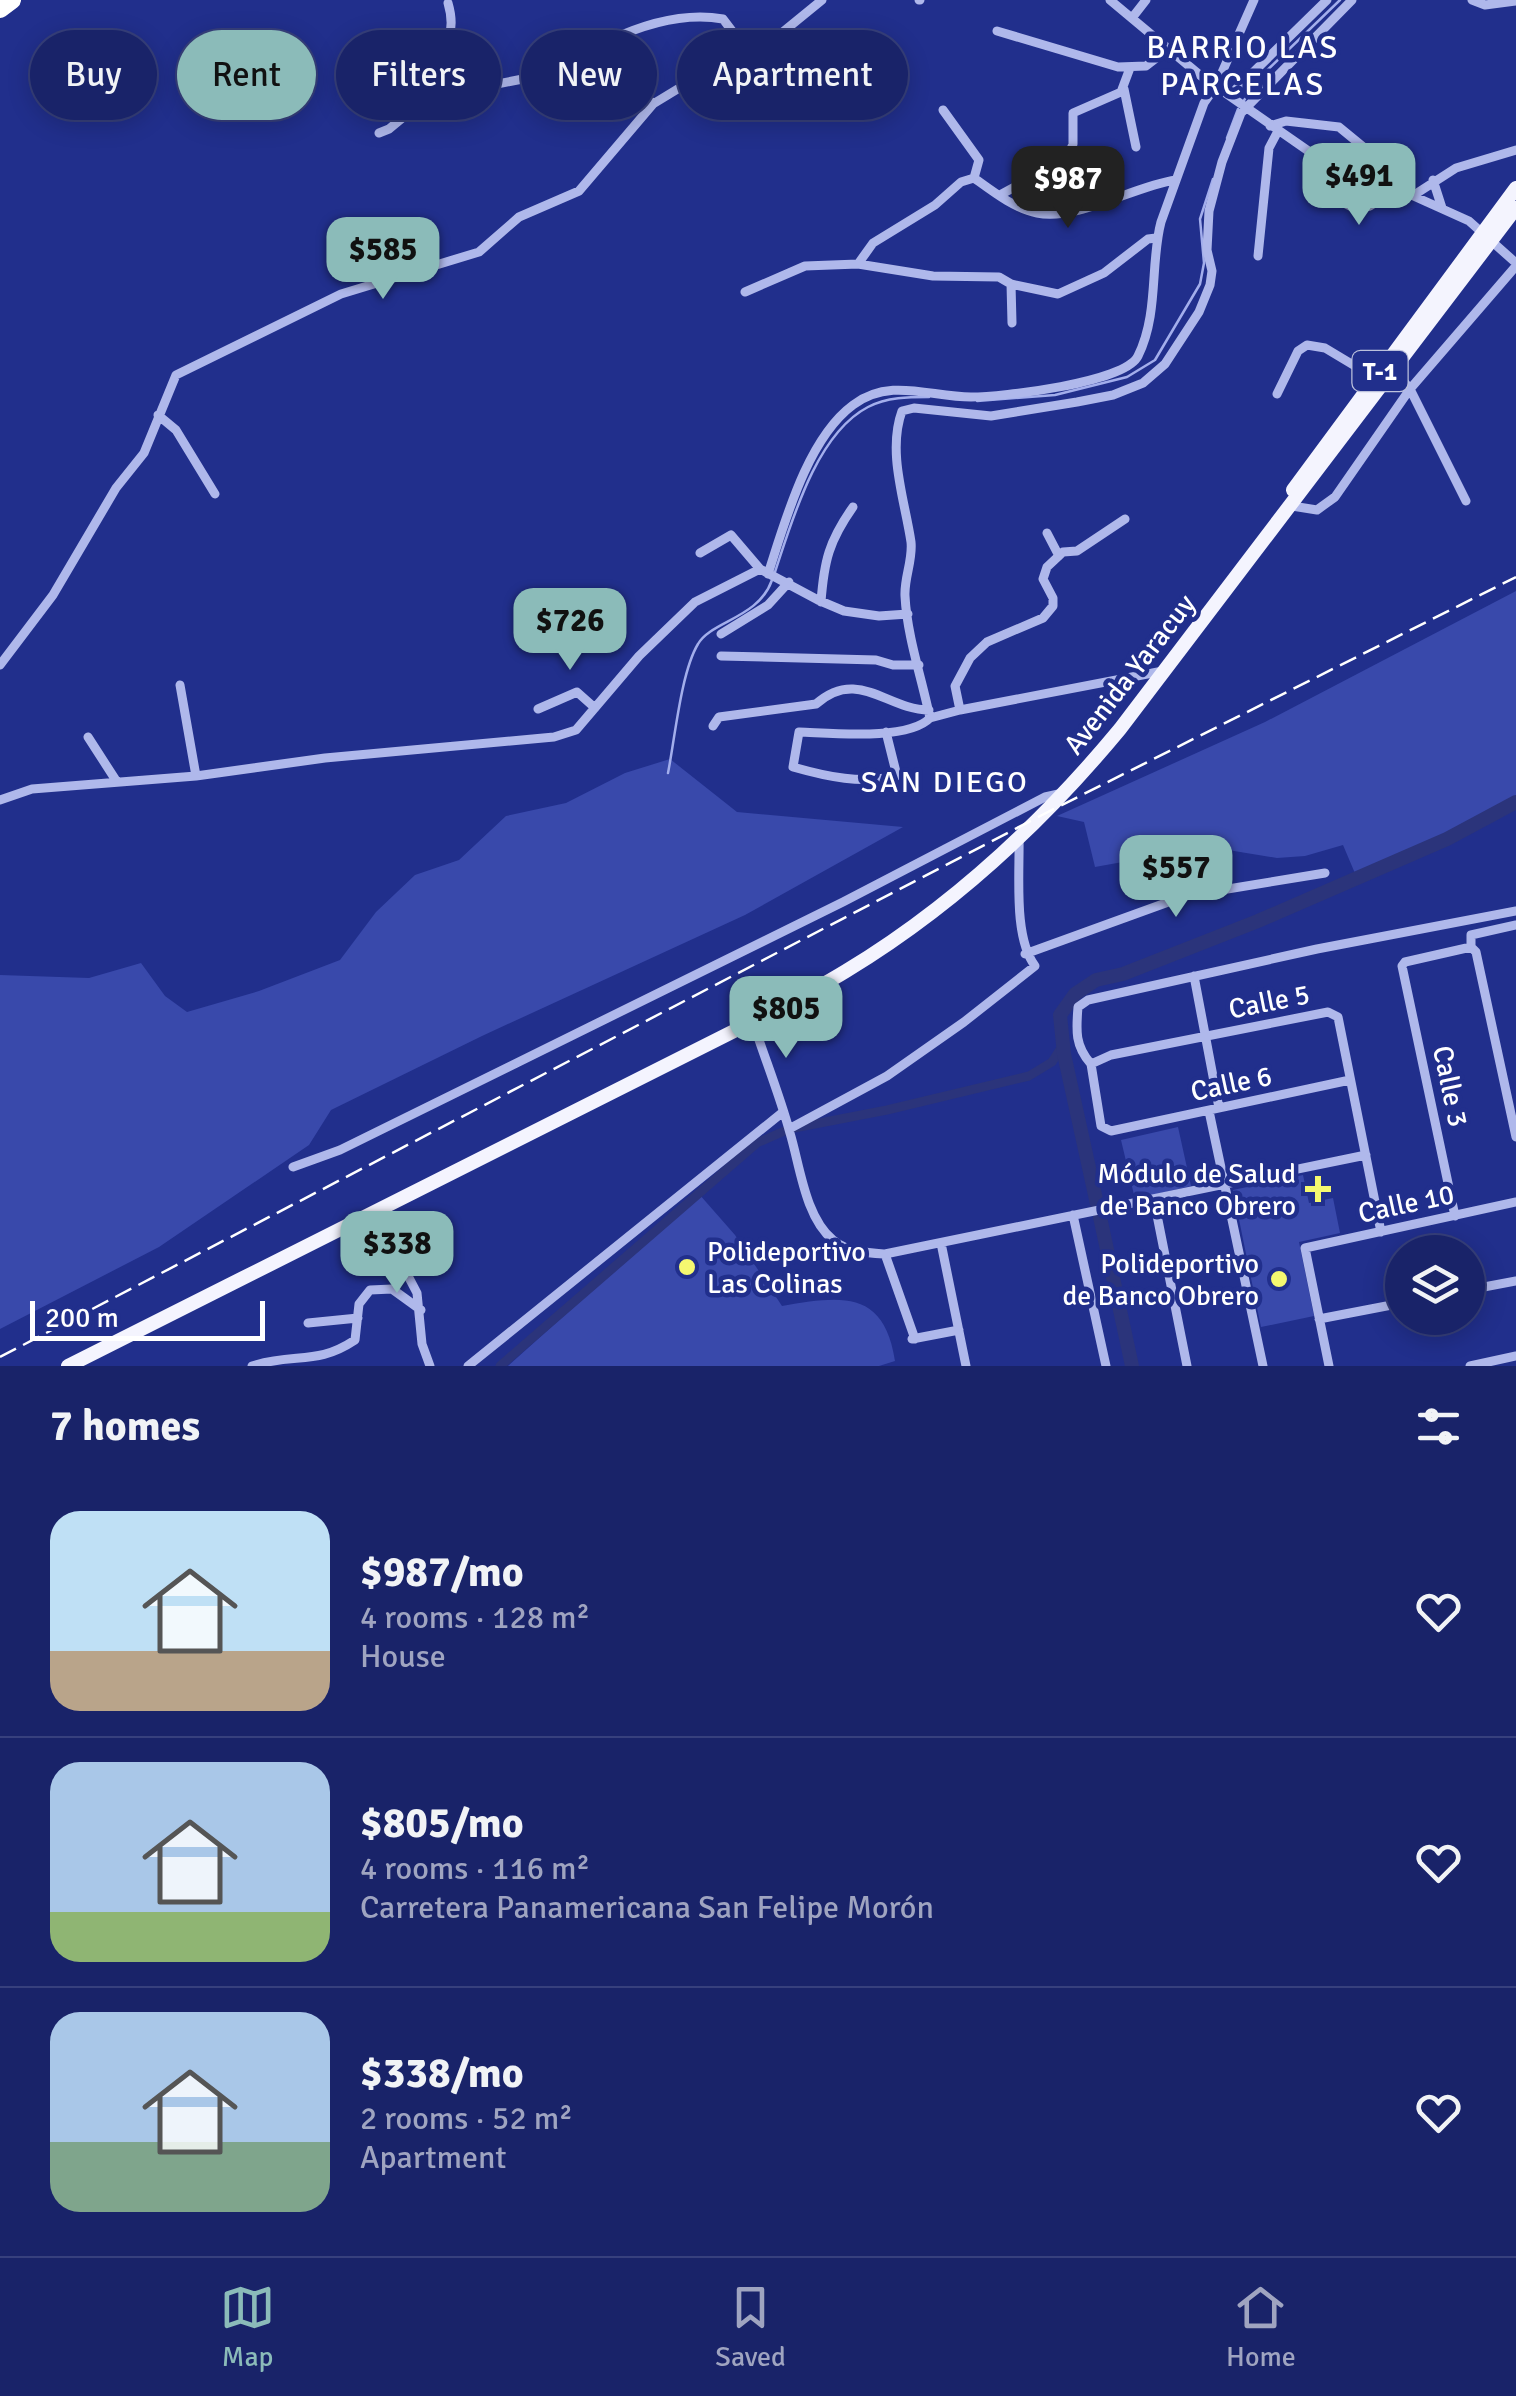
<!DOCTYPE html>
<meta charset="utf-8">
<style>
:root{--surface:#192369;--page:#262f71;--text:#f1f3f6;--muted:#9fa4c0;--line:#37407d;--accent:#8bbbb9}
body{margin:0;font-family:Signika,sans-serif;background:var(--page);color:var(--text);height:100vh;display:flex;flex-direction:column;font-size:38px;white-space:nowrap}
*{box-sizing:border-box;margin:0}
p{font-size:32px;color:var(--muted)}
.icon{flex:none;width:55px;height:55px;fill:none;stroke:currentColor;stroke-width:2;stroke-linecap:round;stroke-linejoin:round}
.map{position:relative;height:1366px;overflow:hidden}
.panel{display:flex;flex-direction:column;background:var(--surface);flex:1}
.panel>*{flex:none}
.guide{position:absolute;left:30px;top:30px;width:1000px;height:90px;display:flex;gap:20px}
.controls{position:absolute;left:1385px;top:1235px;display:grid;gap:20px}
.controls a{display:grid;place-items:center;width:100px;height:100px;border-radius:50%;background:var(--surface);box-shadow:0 5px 25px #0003,0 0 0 2px var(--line);font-size:50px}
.scale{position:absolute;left:30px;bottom:25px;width:235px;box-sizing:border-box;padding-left:10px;border:5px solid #fff;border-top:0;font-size:28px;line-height:35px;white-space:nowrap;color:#fff;-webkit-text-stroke:8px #212f8c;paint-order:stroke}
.price{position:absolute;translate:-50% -85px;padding:0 22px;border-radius:20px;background:var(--accent);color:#111;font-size:32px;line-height:65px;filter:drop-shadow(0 2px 5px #0008)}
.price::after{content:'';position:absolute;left:50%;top:60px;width:30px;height:22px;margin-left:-15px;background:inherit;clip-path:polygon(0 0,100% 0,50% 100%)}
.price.on{background:#222;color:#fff}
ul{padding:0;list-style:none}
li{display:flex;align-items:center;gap:30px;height:250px;padding:0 50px}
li+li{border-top:2px solid var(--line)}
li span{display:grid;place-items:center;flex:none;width:280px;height:200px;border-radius:30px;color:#555}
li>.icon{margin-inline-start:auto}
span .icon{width:120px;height:120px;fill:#fffc;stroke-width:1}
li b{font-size:42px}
h2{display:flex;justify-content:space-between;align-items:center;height:120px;padding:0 50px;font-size:42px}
.tag{padding:0 35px;border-radius:45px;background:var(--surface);box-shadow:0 5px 25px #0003,0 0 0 2px var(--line);font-size:35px;line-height:90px}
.tag.on{background:var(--accent);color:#111}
.tab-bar{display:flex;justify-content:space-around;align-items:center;height:140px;border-top:2px solid var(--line);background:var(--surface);font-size:28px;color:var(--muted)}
.tab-bar a{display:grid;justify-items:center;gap:5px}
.tab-bar .on{color:var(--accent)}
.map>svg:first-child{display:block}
.green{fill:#3949ab}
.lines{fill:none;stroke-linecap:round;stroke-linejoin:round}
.stream{stroke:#a3aeec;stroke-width:2.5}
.canal{stroke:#2b347b;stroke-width:9}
.river{stroke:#2b347b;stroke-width:14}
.street{stroke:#afb8eb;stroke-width:9}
.primary{stroke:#f4f4fe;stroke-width:14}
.highway{stroke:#fff;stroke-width:18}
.rail{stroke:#fff;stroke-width:2.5;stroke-dasharray:18 8;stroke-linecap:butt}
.poi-dot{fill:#f5f870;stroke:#212f8c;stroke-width:4}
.labels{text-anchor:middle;stroke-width:9;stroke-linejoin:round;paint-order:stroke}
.shield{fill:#212f8c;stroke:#bcc1dc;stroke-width:2.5}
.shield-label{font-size:25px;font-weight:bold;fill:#fff}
.street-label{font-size:28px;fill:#fff;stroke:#212f8c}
.poi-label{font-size:28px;fill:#fff;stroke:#212f8c;text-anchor:end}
.neighbourhood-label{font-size:30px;letter-spacing:2.5px;fill:#fff;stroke:#212f8c}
.quarter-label{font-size:32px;letter-spacing:2.5px;fill:#fff;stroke:#212f8c}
</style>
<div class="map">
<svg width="1516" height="1366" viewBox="0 0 1516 1366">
<rect width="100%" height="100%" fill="#212f8c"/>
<path class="green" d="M1516 591V802L1447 839 1357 878 1343 845 1305 856 1277 858 1222 849 1178 852 1095 867 1084 822 1057 816 1265 722Z
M670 759 737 812 903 827 745 915 482 1036 331 1110 309 1145 159 1247 0 1329V975L89 978 141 963 165 996 187 1012 259 991 340 960 376 912 415 875 459 860 506 816 566 803 625 773Z
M1178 1127 1191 1186 1135 1199 1121 1140Z
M1303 1175 1309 1203 1333 1198 1340 1233 1299 1242 1314 1316 1261 1327 1233 1190Z
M699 1194 735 1235 782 1306C841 1296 884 1289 895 1361L879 1366H508Z"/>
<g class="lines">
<path class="stream" d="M1243 102 1257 80 1340 0
M1227 138 1238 109
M977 401 1055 395 1127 377 1155 360 1200 284 1204 263 1200 219 1213 179
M775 572C792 521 816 434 868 407 887 397 909 397 929 397
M668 773C675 738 681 672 698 644 711 621 759 618 772 580"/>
<path class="canal" d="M500 1366 757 1143 789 1129 887 1110 1029 1076 1052 1062 1063 1045"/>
<path class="river" d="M1097 1204 1064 1054 1060 1015 1075 994 1096 980 1123 974 1258 921 1447 839 1516 802
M1100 1217 1132 1366"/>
<path class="street" d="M919 0H920
M1110 0 1201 76 1307 150 1344 203 1356 209 1370 206 1398 189 1469 221 1516 263
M1472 0 1485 5 1516 1
M448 3C453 20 453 36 442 49L451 88
M1132 18 1146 0
M997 31 1118 67 1146 66 1168 49
M608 41C644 24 684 12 723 19L745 48
M1124 89 1136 147
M1230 95 1327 0
M943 110 979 160 974 178
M1270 126 1286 121 1339 127 1395 173 1398 189
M379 133 389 129 418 105 451 88 467 90 538 76 608 41 616 51 626 75 653 104
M974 178C992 191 1015 209 1037 213 1079 221 1133 186 1176 180
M1433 180 1442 208
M1000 195 1067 158 1073 144V113L1121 92 1130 68
M1414 195 1456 168 1516 150
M1258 256 1269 148 1278 131
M858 264 873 243 935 205 961 182 974 178
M1011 284 1012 323
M745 292 805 266 858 264 933 276 999 277 1011 284 1058 294 1104 273 1148 239 1156 238
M1394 370 1410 389 1466 501
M1277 394 1298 351 1307 345 1325 348 1375 378
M158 415 176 430 215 494
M1292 506 1317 510 1335 497 1410 389 1516 266
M1125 519 1077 551 1063 552 1047 567 1043 579 1053 598V606L1043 618 987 642 970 658 955 686 960 710 1163 671
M1047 533 1059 556
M700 553 731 535 760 569 818 600 844 611 879 616 908 614
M768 574C785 522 807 439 853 405 890 377 930 397 971 397 1001 397 1125 383 1138 356 1159 314 1150 263 1161 222L1204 103 1216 86 1254 0
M821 602C824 561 829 541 853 507
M721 634 768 605 789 582
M721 656 876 660 893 665H919
M0 665 53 595 116 488 144 453 176 375 341 294 479 252 519 217 579 191 653 104 745 48 773 40 822 0
M180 685 196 776
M538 709 577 692 595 708
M960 710 930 718C922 679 907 636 905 596 904 578 913 560 911 542 905 501 887 452 902 411L914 408 991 416 1077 402 1113 395 1143 383 1165 364 1199 312 1210 285 1212 271 1207 250 1209 211 1222 162 1241 113 1352 0
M713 726 719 717 816 704C858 667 887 710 929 710
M886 732 897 776C861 784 828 777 793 767L799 732C831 733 908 741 930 718
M88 737 117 782
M0 800 32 789 196 776 325 758 554 737 576 730 639 656 695 602 760 569
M1471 947 1476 952 1516 1137
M1025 954 1185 896 1325 873
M1194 976 1219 1108
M753 1022C765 1059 780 1096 790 1133 800 1166 805 1217 833 1240 847 1252 868 1253 885 1254L1366 1155
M1091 1064C1075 1046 1076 1031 1078 1007L1088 1000 1317 949 1516 911
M1350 1080 1111 1131 1101 1126 1091 1064 1111 1055 1328 1012 1338 1017 1381 1232
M1209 1111 1263 1366
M789 1129 887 1076 964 1022 1035 966C1013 937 1020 873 1019 836
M293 1167 340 1150 843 902 1045 797 1063 793
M1154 1200 1187 1366
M375 1213 417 1293 422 1344 430 1366
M1073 1215 1106 1366
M1455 1216 1402 966 1405 962 1471 947V935L1516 925
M941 1243 966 1366
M885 1254 915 1339
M1468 1290 1516 1281
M1319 1319 1402 1303
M308 1323 358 1318
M912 1339 959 1330
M252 1366C296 1352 316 1366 355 1340L359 1304 370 1290 392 1289 421 1310
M468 1366 783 1112
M1329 1366 1305 1248 1516 1202
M1470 1366 1516 1356"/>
<path class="primary" d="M1293 490 1516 188
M68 1366 766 1015C793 1001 820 987 846 971 950 908 1043 822 1120 729L1516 208"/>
<path class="highway" d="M0 9 12 0"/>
<path class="rail" d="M0 1357 1042 815 1516 577"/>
</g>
<g class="poi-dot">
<path d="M1313 1174h10v10h10v10h-10v10h-10v-10h-10v-10h10z"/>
<circle cx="687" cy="1267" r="10"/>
<circle cx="1279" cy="1279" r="10"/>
</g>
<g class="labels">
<rect class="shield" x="1352.5" y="351" width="55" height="40" rx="8"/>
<g class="shield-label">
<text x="1380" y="380">T-1</text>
</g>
<g class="street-label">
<text transform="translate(1129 674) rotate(-52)" y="10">Avenida Yaracuy</text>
<text transform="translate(1269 1001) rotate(-11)" y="10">Calle 5</text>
<text transform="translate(1231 1083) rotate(-12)" y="10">Calle 6</text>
<text transform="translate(1451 1086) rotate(78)" y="10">Calle 3</text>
<text transform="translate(1406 1203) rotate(-12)" y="10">Calle 10</text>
</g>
<g class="poi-label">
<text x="1296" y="1183">Módulo de Salud<tspan x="1296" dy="32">de Banco Obrero</tspan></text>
<text x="707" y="1261" text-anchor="start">Polideportivo<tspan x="707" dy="32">Las Colinas</tspan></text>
<text x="1259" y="1273">Polideportivo<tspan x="1259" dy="32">de Banco Obrero</tspan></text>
</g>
<g class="neighbourhood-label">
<text x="945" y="792">SAN DIEGO</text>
</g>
<g class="quarter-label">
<text x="1243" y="58">BARRIO LAS<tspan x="1243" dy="37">PARCELAS</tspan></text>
</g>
</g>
</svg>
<div class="controls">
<a><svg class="icon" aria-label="layers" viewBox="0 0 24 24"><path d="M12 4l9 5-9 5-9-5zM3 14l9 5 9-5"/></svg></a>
</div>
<div class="scale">200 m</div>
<b class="price" style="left:1359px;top:228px">$491</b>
<b class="price on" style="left:1068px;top:231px">$987</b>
<b class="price" style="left:383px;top:302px">$585</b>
<b class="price" style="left:570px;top:673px">$726</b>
<b class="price" style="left:1176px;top:920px">$557</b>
<b class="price" style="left:786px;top:1061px">$805</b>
<b class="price" style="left:397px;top:1296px">$338</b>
<div class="guide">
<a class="tag">Buy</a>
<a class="tag on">Rent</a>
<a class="tag">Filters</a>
<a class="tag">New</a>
<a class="tag">Apartment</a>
</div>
</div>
<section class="panel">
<h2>7 homes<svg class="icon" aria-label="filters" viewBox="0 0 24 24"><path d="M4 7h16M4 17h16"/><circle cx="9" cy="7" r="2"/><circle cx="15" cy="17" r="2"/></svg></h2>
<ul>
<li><span style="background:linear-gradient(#bfe0f5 70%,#b9a48a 0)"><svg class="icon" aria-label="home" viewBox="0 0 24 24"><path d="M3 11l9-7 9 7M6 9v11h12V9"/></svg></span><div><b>$987/mo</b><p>4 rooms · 128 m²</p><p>House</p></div><svg class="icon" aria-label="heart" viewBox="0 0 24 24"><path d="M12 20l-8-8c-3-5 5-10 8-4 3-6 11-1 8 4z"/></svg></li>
<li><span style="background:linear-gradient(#a9c7e8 75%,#8fb573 0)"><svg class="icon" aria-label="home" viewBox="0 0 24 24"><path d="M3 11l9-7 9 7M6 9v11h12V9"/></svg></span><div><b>$805/mo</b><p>4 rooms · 116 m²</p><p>Carretera Panamericana San Felipe Morón</p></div><svg class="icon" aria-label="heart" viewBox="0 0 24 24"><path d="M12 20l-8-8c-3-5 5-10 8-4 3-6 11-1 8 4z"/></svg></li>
<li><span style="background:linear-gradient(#a9c7e8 65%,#7fa58c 0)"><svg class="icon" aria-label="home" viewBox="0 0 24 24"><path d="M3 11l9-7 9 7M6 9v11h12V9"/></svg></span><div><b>$338/mo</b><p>2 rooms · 52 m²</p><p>Apartment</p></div><svg class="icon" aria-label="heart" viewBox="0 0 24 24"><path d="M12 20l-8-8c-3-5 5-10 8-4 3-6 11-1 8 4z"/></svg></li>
</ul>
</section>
<nav class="tab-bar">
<a class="on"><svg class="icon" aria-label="map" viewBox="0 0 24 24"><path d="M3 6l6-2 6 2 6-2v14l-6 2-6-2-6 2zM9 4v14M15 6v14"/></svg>Map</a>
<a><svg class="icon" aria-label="saved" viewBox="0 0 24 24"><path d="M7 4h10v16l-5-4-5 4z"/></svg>Saved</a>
<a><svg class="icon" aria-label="home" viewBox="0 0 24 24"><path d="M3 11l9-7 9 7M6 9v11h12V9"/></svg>Home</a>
</nav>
